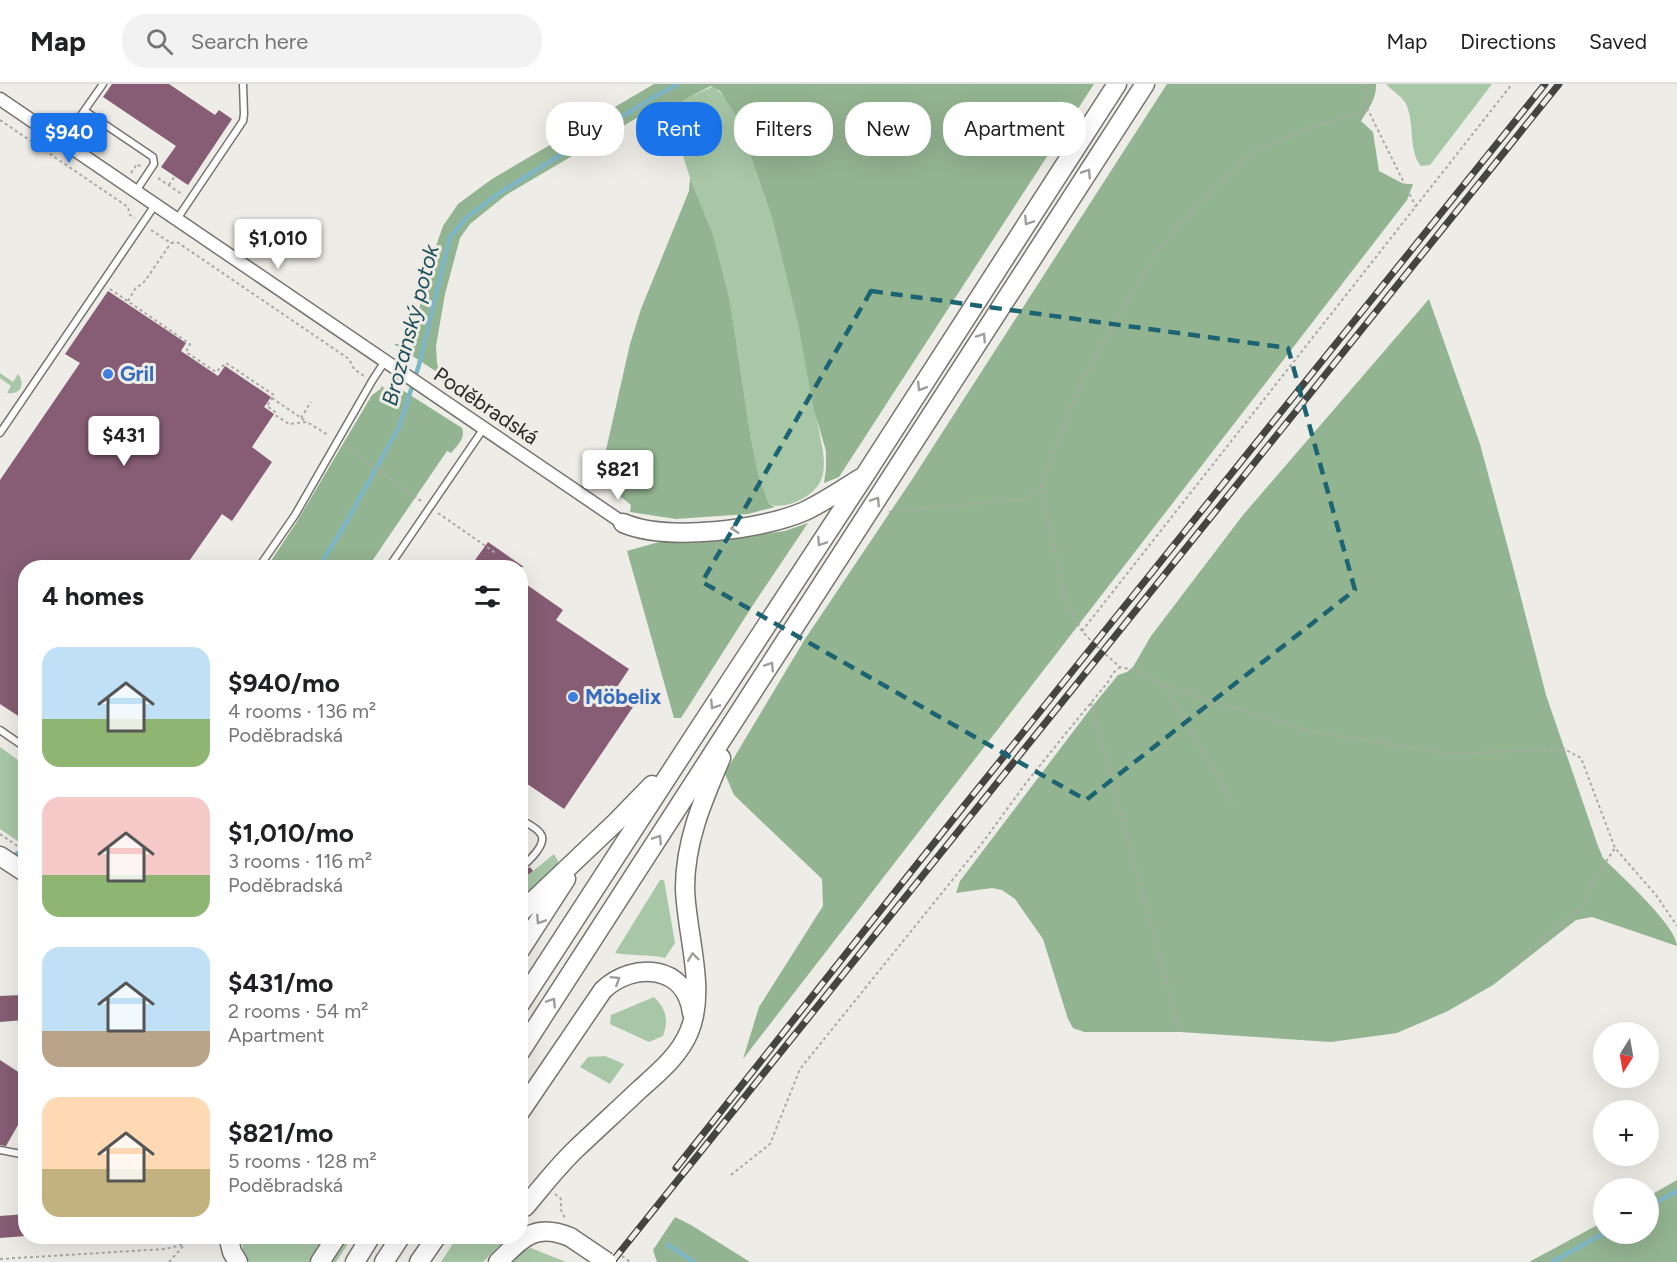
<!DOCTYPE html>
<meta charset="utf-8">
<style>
:root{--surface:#fff;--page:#f2f2f2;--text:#202124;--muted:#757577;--line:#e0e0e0;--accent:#1a73e8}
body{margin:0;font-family:Figtree,sans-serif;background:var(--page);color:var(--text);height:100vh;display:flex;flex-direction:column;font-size:22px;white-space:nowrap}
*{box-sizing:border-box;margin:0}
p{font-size:20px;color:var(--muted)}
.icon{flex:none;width:33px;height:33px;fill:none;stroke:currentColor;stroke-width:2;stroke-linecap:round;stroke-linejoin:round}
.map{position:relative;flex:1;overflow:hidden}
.drawer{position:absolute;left:18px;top:476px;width:510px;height:684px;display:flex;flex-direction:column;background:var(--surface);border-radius:24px;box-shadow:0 6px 24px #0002}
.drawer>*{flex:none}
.hud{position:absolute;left:546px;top:18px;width:570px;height:54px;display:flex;gap:12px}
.needle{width:39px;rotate:191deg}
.controls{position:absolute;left:1593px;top:938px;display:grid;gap:12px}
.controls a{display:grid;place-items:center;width:66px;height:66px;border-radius:50%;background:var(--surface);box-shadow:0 6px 24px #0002;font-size:30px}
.price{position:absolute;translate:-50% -51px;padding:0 14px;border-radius:6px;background:#fff;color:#222;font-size:20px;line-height:39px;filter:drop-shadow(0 2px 3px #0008)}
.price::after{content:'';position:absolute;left:50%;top:36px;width:18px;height:14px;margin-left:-9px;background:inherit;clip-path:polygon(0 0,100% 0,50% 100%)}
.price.active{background:var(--accent);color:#fff}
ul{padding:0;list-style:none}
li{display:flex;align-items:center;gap:18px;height:150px;padding:0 24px}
li span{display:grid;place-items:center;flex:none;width:168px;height:120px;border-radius:18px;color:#555}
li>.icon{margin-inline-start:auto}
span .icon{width:72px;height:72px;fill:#fffc;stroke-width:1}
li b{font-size:26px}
h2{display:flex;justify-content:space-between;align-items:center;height:72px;padding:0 24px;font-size:26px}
.chip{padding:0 21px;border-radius:24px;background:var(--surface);box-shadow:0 6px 24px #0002;font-size:21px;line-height:54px}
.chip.active{background:var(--accent);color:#fff}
header{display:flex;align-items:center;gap:36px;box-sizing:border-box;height:84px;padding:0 30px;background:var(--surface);border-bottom:2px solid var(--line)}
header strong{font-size:28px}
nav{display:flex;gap:33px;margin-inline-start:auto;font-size:21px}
.search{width:420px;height:54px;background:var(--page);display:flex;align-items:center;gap:15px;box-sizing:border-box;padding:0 21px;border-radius:24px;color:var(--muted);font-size:22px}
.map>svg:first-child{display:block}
.green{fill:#a7c7a6}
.forest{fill:#93b491}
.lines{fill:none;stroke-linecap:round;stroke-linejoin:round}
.stream{stroke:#7fb6c6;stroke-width:4.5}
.building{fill:#865d74}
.service-casing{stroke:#76746f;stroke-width:9}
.minor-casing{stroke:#76746f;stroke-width:15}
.primary-casing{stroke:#76746f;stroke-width:21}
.path{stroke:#aaa9a4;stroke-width:2;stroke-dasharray:3 3;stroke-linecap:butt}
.service{stroke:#fff;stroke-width:6}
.minor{stroke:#fff;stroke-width:12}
.primary{stroke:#fff;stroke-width:18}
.rail-casing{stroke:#444440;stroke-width:7}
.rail{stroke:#eeece6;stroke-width:4.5;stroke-dasharray:14;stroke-linecap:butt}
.primary-bridge-casing{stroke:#76746f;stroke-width:21;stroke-linecap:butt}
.path-bridge{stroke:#aaa9a4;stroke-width:2;stroke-dasharray:3 3;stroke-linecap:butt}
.primary-bridge{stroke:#fff;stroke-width:18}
.oneway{stroke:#9e9e9d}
.marked{fill:none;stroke:#1c6472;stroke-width:4.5;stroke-dasharray:12 8;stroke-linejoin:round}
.shop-dot{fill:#3f7fe0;stroke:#eeece6;stroke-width:2}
.labels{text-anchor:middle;stroke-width:6;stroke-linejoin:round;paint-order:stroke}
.shop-label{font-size:21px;font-weight:bold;fill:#366cbe;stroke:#eeece6;text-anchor:start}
.street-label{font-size:21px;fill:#282825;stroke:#eeece6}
.water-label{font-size:22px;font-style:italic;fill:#1e4e5a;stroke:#eeece6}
</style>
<header>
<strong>Map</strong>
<div class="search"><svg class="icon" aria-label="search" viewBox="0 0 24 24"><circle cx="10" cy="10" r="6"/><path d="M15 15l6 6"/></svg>Search here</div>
<nav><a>Map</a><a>Directions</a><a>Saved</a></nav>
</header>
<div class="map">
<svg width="1677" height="1178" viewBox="0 0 1677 1178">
<rect width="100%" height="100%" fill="#eeece6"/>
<path class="green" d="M1386 0H1492L1430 81 1421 82C1408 67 1415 38 1406 20 1402 12 1392 7 1386 0Z
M714 2 725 14 738 35 772 134 798 241 823 367C824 377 825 386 821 396 815 412 785 427 769 420L759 393 751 355 730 217 713 150 690 94 671 34 674 24 689 13Z
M0 289 13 298 18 290C26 300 20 311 7 309L11 302 0 294Z
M0 663 25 681V753L19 758 0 745Z
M554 770 558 777 557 783 521 818V797Z
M660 796H664L675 859 665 874C649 870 632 872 615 869Z
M654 913C666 925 669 935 663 952L649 958 610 940 611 931Z
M605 972 624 980 610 1000 580 983 588 973Z
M240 1152H327L310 1178H249L244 1169Z
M345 1152H353L336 1178H328Z
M458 1152H509L483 1178H441Z
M531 1164 566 1178H510L518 1170Z"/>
<path class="forest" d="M654 0H1094L839 393 824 399 826 384V367L814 326 798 241 772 134 738 35 720 7 711 2 689 13 674 24 671 34 659 26 647 28 506 111 470 140 460 154 445 210 436 262 437 279 440 290 394 260H402L408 257 415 243 429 182 443 142 458 120 492 95Z
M1167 0H1376C1377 14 1368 25 1361 37L1373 48 1379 87 1404 100H1413L1407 116 743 975 759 923 823 822 822 795 734 711 725 690 729 682 805 555 911 397Z
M690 94 713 150 730 217 751 355 759 393 769 420 775 423 748 430 676 435 630 428 631 421 600 396 603 393 605 386 606 366 630 260 641 225 689 107Z
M1429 215 1480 360 1511 475 1546 611 1598 762 1603 774C1619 790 1677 842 1677 862L1592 833 1576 836 1493 901 1448 927 1397 949 1331 958 1180 948H1084L1073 944 1068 935 1043 855 1015 815 1002 806 992 804 956 809 960 797 1091 624 1118 591 1127 588 1133 583 1151 552 1243 431Z
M382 304 385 306 399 304 462 344C466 354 457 362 451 369L447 367 368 483H267L296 439 372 311Z
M808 439 753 521 681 634H674L627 467 659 458 754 451 785 447Z
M1677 1096V1178H1529L1603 1138 1604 1149H1648L1649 1112Z
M675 1133 691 1141 750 1178H657L653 1166Z"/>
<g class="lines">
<path class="stream" d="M319 483 347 437 399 343 419 281 450 153 467 133 498 110 652 14 678 0
M10 774 26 764
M1648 1123 1677 1107
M668 1161 694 1178
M1552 1178 1604 1149"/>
</g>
<path class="building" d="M112 0H169L215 31 219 26 232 35 188 101 161 83 176 62 103 13Z
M108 207 186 259 181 267 218 292 225 282 271 313 264 323 274 330 252 363 272 378 232 437 222 430 185 483H26V637L0 620V396L80 279 65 270Z
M488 458 524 483H470Z
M520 496 563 526 556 536 629 585 615 606 635 620 564 725 520 695Z
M530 783 533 787 520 797V789Z
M21 911 23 936 0 938V912Z
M0 976 26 993V1027L6 1062 0 1061Z
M26 1130V1152L0 1154V1132Z"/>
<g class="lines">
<defs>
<path id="service" d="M85 27 153 73 154 80 136 107
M77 37 103 0
M177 135 243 37 244 30 243 0
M0 349 155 121
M259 483 295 431 372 297 385 277
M389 483 484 344
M0 646 26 664
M520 735C526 739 536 743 540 749 549 759 528 778 520 784
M0 1066 26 1071"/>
<path id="minor" d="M0 15 623 439"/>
<path id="primary" d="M623 439C667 458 762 446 805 427 824 418 843 405 861 394
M0 772 26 789
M520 829 616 738 652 701
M520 866 566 795
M520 920 685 666 865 391 1117 0
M520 968 1145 0
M520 1028 603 906C634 877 686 881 692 929
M525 1123C542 1103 557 1083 576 1065 597 1045 618 1026 639 1006 658 989 679 972 689 948 707 906 686 849 685 804 685 757 703 716 721 674
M228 1152 232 1168 238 1178
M320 1178 337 1152
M355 1178 371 1152
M384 1178 401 1152
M419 1178 437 1152
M498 1178C522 1155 534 1138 570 1153"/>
</defs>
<use href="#service" class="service-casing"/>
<use href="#minor" class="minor-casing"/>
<use href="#primary" class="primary-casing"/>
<path class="path" d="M1365 0 1368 26 1416 123
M0 36 128 123 130 131 135 134
M131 89 137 80 141 83
M158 94 183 111
M169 101 175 92
M151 146 171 159 177 158 349 275 354 285 364 292
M110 205 190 260 186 268 216 288 226 279 274 311 267 322 275 328V331L289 340 307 338 328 351
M128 217 135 205 145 197 171 159
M381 303 385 305 399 303
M272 314 307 338
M301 334 311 318
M346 362 421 417
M1041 401 1065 516 1082 547 1095 561 1120 583 1137 587 1167 603 1310 647 1449 670 1564 665 1581 674 1615 764 1656 811 1677 842
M889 428 1025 415 1041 401 1081 298 1156 169 1199 119 1252 69 1306 45 1368 26
M438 429 497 470
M1082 547 1512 0
M1165 602 1234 721
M1091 619 1180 948
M0 750 26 768
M1512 883 1583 822 1596 793 1615 764
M731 1091 770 1060 800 985 983 758 1026 699 1062 654 1108 598 1113 589 1120 583
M555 1110 561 1115V1126L565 1134
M0 1175 165 1165 185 1160 192 1152
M169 1178 185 1160"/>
<use href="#service" class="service"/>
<use href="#minor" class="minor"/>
<use href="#primary" class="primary"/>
<defs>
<path id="rail" d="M676 1084 918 779 1545 0
M612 1178 1559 0"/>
</defs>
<use href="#rail" class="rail-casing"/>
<use href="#rail" class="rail"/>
<defs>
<path id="primary-bridge" d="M570 1153 607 1178"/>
</defs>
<use href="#primary-bridge" class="primary-bridge-casing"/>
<path class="path-bridge" d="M622 1172 630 1178"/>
<use href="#primary-bridge" class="primary-bridge"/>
</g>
<defs><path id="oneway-chevron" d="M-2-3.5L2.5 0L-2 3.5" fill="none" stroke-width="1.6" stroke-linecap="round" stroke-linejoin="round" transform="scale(1.5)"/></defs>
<g class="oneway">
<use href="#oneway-chevron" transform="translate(1087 89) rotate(-57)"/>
<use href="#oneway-chevron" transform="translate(1028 137) rotate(123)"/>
<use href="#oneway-chevron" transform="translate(982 253) rotate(-57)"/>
<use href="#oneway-chevron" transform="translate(921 303) rotate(122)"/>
<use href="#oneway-chevron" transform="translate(876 417) rotate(-57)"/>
<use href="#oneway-chevron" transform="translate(735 444) rotate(174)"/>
<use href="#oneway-chevron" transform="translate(821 458) rotate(123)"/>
<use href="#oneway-chevron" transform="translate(770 582) rotate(-57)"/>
<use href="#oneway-chevron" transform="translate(714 621) rotate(123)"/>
<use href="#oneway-chevron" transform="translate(658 755) rotate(-57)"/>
<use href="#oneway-chevron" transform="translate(540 836) rotate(123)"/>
<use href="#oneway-chevron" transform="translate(693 873) rotate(-97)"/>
<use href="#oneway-chevron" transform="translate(616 896) rotate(-32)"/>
<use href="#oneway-chevron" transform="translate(552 918) rotate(-57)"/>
</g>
<path class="marked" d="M871 207 1288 264 1355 506 1086 716 702 498Z"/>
<g class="shop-dot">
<circle cx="108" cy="290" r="6"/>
<circle cx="573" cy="613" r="6"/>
</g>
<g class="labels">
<g class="shop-label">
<text x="120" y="297">Gril</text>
<text x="585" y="620">Möbelix</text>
</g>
<g class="street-label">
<text transform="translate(486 322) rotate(34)" y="7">Poděbradská</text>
</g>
<g class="water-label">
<text transform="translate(410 241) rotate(-75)" y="8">Brozanský potok</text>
</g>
</g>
</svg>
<div class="controls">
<a><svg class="needle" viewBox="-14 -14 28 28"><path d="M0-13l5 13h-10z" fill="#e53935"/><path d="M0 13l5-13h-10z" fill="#757577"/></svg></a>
<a>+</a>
<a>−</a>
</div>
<b class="price active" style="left:69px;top:80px">$940</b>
<b class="price" style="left:278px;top:186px">$1,010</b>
<b class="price" style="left:124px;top:383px">$431</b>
<b class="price" style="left:618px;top:417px">$821</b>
<div class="hud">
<a class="chip">Buy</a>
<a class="chip active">Rent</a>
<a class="chip">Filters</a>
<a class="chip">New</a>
<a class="chip">Apartment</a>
</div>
<section class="drawer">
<h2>4 homes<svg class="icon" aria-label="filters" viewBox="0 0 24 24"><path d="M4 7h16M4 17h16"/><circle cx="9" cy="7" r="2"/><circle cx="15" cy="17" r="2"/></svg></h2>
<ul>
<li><span style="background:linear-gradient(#bfe0f5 60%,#8fb573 0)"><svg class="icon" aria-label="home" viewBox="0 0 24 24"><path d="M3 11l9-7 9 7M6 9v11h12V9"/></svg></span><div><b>$940/mo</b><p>4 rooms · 136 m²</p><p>Poděbradská</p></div></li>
<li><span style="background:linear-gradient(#f6c9c9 65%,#8fb573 0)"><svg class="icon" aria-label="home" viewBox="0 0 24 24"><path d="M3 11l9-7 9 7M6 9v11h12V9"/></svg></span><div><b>$1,010/mo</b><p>3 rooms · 116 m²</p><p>Poděbradská</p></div></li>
<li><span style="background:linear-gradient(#bfe0f5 70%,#b9a48a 0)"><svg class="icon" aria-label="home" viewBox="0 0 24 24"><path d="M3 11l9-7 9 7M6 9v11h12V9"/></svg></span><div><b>$431/mo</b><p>2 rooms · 54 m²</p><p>Apartment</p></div></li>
<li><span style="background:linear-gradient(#ffd9b3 60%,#c2b280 0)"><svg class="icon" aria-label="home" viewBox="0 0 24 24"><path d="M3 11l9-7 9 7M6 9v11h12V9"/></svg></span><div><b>$821/mo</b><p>5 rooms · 128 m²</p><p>Poděbradská</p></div></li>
</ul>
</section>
</div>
